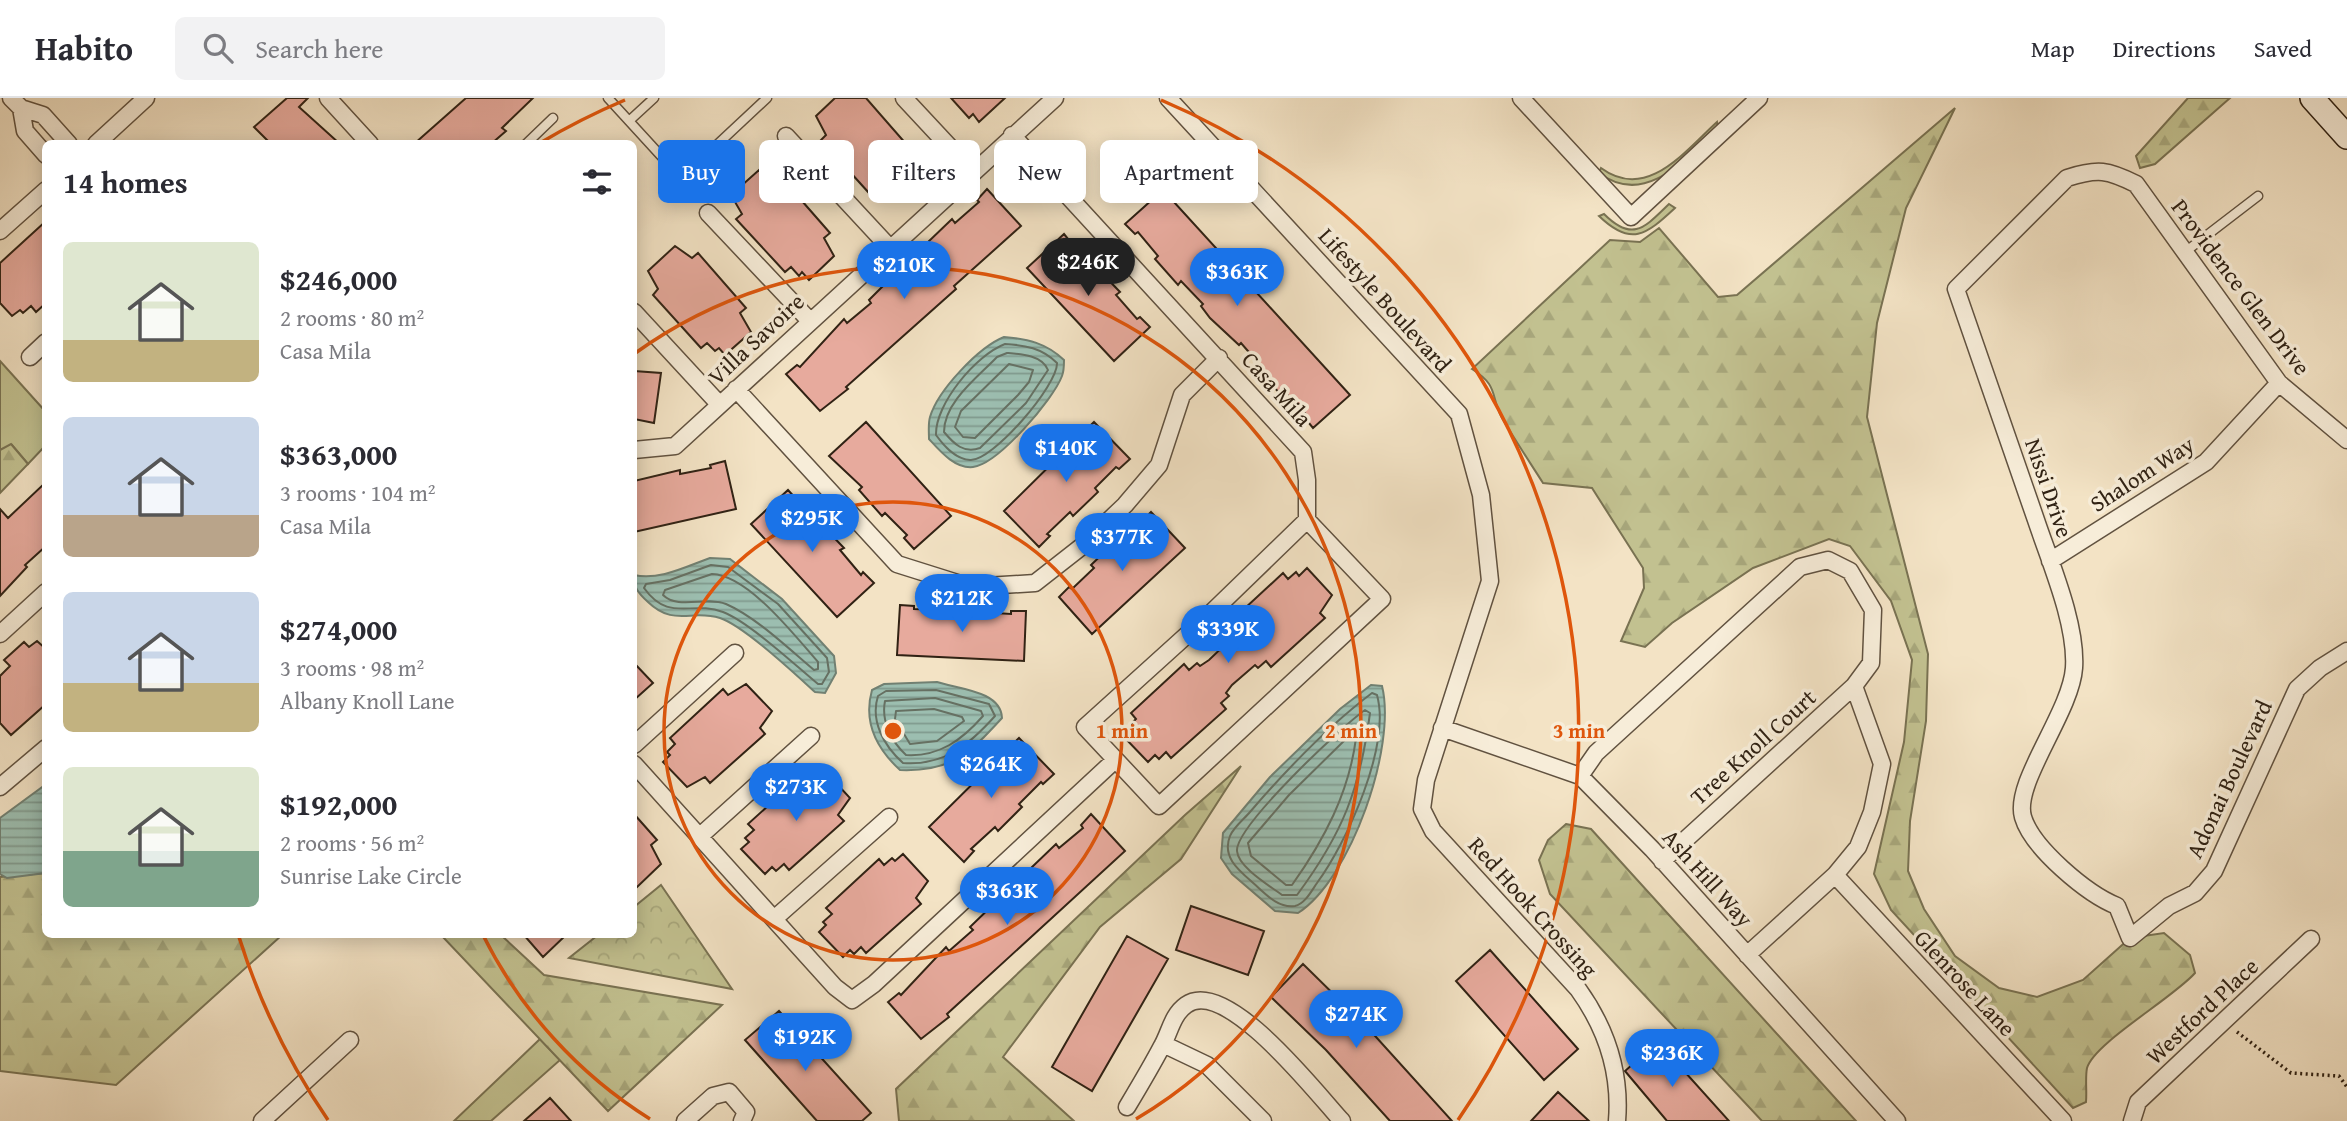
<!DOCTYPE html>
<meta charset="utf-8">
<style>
:root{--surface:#fff;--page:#f2f2f3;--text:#2b2b33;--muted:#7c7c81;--line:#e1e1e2;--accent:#1a73e8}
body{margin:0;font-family:"Gentium Book Plus",serif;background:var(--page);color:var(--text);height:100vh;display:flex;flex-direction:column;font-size:26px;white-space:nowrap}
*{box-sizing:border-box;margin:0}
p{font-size:23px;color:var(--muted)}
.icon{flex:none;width:38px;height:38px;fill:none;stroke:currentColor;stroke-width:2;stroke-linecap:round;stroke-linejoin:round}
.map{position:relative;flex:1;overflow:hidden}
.panel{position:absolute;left:42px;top:42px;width:595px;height:798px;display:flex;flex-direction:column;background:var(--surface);border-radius:10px;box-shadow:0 4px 18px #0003}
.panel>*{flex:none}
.top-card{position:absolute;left:658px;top:42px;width:665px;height:63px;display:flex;gap:14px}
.price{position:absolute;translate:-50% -60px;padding:0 16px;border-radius:24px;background:var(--accent);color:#fff;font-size:23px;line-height:46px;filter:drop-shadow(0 2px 4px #0008)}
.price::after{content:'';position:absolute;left:50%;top:42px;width:21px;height:16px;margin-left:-10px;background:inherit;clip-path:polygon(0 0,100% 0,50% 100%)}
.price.active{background:#222;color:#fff}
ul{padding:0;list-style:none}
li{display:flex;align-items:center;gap:21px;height:175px;padding:0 21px}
li span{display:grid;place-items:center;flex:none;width:196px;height:140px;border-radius:10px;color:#555}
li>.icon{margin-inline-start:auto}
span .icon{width:84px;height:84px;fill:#fffc;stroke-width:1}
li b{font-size:30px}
h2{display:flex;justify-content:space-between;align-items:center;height:84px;padding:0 21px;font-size:30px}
.chip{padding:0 24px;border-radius:10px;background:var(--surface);box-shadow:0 4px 18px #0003;font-size:24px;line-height:63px}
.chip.active{background:var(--accent);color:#fff}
header{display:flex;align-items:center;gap:42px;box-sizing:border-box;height:98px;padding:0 35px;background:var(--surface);border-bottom:2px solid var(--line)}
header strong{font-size:33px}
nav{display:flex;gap:38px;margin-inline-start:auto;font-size:24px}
.search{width:490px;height:63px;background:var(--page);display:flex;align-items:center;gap:18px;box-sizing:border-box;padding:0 24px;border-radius:10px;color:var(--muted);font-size:26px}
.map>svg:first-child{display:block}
.grass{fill:#c2c190;stroke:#797252;stroke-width:2}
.forest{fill:url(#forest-firs);stroke:#797252;stroke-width:2}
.park{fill:url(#park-crowns);stroke:#797252;stroke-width:2}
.water{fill:url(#water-rules);stroke:#718072;stroke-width:2}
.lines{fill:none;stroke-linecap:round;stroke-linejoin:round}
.shore{stroke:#667062;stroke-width:2}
.building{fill:#e7aa9d;stroke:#302214;stroke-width:2}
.lane-casing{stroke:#615240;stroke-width:11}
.street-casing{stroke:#615240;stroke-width:19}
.secondary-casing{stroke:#302214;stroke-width:26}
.path{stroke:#302214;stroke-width:3.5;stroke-dasharray:2 3.5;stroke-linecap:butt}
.lane{stroke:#f7edd9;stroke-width:8}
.street{stroke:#f7edd9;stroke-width:16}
.secondary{stroke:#f7edd9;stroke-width:23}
.ring{fill:none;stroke:#df560c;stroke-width:3.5}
.labels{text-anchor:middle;stroke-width:7;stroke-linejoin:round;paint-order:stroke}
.street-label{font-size:23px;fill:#302214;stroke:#f7edd9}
.centre{fill:#df560c;stroke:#f7edd9;stroke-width:3.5}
.ring-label{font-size:21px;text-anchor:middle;font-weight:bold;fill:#df560c;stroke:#f7edd9;stroke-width:7;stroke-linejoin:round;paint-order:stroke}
</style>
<header>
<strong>Habito</strong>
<div class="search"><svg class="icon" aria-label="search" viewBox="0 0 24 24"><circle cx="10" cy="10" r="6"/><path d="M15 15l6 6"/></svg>Search here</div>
<nav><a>Map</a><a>Directions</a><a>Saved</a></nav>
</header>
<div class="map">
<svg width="2347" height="1023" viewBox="0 0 2347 1023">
<defs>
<pattern id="forest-firs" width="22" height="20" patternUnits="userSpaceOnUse" patternTransform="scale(1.75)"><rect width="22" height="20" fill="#c2c190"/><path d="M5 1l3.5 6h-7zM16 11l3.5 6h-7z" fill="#a7a67b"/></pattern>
<pattern id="park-crowns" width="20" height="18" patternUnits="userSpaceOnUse" patternTransform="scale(1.75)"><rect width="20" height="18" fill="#c2c190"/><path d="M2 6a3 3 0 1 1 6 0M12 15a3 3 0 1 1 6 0" fill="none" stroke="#a7a67b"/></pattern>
<pattern id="water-rules" width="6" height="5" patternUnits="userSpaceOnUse" patternTransform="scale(1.75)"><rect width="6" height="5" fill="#9cbeb0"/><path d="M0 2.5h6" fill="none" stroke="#809a8e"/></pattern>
</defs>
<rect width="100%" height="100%" fill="#f3e3c5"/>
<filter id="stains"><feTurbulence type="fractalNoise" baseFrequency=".00286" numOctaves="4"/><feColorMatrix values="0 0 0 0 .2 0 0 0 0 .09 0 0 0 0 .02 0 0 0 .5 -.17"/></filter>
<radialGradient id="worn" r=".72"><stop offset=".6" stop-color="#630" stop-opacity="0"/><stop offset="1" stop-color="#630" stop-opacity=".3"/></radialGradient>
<path class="grass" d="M1717 24 1718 30C1686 60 1646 110 1599 75L1601 70C1647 104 1685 53 1717 24Z
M1669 106 1675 110C1646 137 1631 149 1599 118L1604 116C1633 145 1645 129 1669 106Z
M0 263 45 313V348L28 366 12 347 0 352Z
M540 941 560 962 491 1023H454Z"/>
<path class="forest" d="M2188 0H2230L2155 66 2140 70 2136 58Z
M1955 10 1906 110 1877 225 1867 319 1928 556 1926 623 1910 723 1908 773 1924 811 1955 858 1999 890 2037 899 2083 882 2130 840 2164 835 2190 857 2195 875C2173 900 2094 945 2087 970 2085 980 2087 993 2086 1004L2073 1010 1891 812 1874 776 1904 644 1912 562 1891 503 1850 448 1829 441 1753 470 1672 525 1645 549 1621 543 1644 490 1643 470 1592 390 1543 385C1529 363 1515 342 1502 320 1490 297 1499 288 1472 271L1610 142 1640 144 1659 130 1718 199 1737 197Z
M11 346 28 366 0 395V352Z
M1241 668 1181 761 1100 829 1003 959 1074 1023H899L896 991 1185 717Z
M1566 726 1591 731 1856 1023H1762L1550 796 1539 762 1548 742Z
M45 775 46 836 282 837 116 987 0 973V779Z
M441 837H501L544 877 722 907 608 1013Z"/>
<path class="park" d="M661 787 732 891 569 860 598 837 634 836V809Z"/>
<path class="water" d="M1004 239C1028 241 1046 245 1064 262 1064 268 1064 273 1062 278 1053 302 998 366 973 369 955 371 940 353 929 341 929 334 928 326 930 319 938 292 979 249 1004 239Z
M710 460 730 461 782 501 834 558 836 575 825 595 815 594C795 576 744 528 720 520 691 511 674 529 648 504 639 496 633 489 634 477 659 483 687 468 710 460Z
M937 584C959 591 1001 593 1002 620 969 656 951 674 900 672 876 650 863 624 872 592L884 586Z
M1371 587 1382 588C1397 648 1351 781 1298 815L1275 813 1232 776 1221 760 1223 735 1270 679 1340 611Z
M45 687V775L7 780 0 776V720Z"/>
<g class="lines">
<path class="shore" d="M1005 246C1025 247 1042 250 1057 265 1058 287 992 364 970 362 955 361 944 348 936 337 935 306 976 257 1005 246Z
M1007 255C1021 256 1042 257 1048 272L1026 305 980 350C964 356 954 346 944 334 944 304 978 279 997 259Z
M1009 266 1033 272 1029 284 1018 297 975 340 963 339 955 329 961 313Z
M711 467 728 469 778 506 827 560 829 574 822 586H818C795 567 749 524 723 514 691 502 669 525 644 490L646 486 670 482Z
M712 476C748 477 795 538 818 564V571L814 572C789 551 756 519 726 506 707 498 678 512 663 497L665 492Z
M936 592 989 606 995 618C969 647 944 668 903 665 884 648 870 623 878 598L886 593Z
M1372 595 1377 597C1391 648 1347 744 1317 785 1312 792 1305 806 1295 808 1277 811 1263 793 1251 783 1237 771 1222 758 1230 738 1233 730 1244 721 1250 714 1287 671 1327 629 1372 595Z
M935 600 981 613 983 618C962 642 939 659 906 657 891 643 881 623 885 603Z
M934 611 962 619 964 623 937 643 910 646 895 621 896 613Z
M1365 612 1370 615C1360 691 1343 735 1297 797H1282C1270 788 1238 769 1237 753 1235 729 1342 628 1365 612Z
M1350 637 1356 640C1349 695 1324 742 1292 787H1286L1251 758 1248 745 1289 697Z"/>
</g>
<path class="building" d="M287 0H308L299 9 340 46H271L254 29Z
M466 0H533L502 30 506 33 491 46H414Z
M835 0H866L914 55 909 60 916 68 912 72 919 79 894 102 887 95 883 98 875 90 869 95 821 42 826 37 816 18Z
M951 0H1005L979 24 973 16 969 20Z
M759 72 775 84 781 79 830 135 824 140 834 158 809 182 802 174 799 178 791 169 785 174 736 121 742 116 731 97Z
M987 91 1021 128 954 188 956 191 846 289 848 291 820 313 786 276 797 267 800 269 844 221 847 225 871 205 869 202 893 178 930 148 927 145 952 121 955 125 979 104 977 102Z
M1163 92 1350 297 1313 330 1304 319 1306 316 1284 293 1281 297 1258 271 1261 268 1241 245 1239 247 1210 220 1201 208 1203 206 1181 183 1178 187 1155 161 1158 158 1138 134 1135 136 1125 126Z
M46 123V205L36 214 31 208 23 215 20 212 12 218 0 205V165Z
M1064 136 1093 172 1096 169 1120 194 1116 197 1137 221 1140 219 1150 229 1114 263 1027 170Z
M675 148 692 160 698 155 746 210 740 215 751 234 725 257 719 250 715 253 707 245 701 250 653 197 658 191 648 173Z
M634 273 661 275 654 325 634 321Z
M866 324 951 418 914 451 904 440 907 437 885 415 882 418 859 392 862 389 829 358Z
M1094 324 1130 361 1119 371 1116 369 1095 390 1098 394 1073 418 1070 414 1047 436 1050 438 1039 449 1004 413Z
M725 363 736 411 634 434V383L680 372V376L711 370 710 367Z
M46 384V448L25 467 27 469 0 498V411L8 420Z
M788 392 798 403 795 405 817 428 820 425 844 450 840 452 861 477 863 474 874 485 837 519 751 426Z
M1151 414 1185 450 1092 536 1059 499 1069 489 1072 491 1094 470 1091 467 1116 443 1119 447 1143 427 1141 424Z
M1307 470 1332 497 1320 515 1325 520 1271 569 1266 563 1258 570 1255 567 1232 587 1226 595 1229 598 1221 605 1226 611 1171 660 1166 654 1159 661 1155 657 1148 664 1124 639 1131 632 1128 629 1136 621 1131 615 1184 566 1189 572 1197 565 1200 568 1209 562 1230 542 1227 538 1236 530 1230 524 1283 475 1288 481 1296 474 1299 478Z
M900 507 914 508V511L945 512 946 508 980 509 979 514 1011 516V513H1026L1024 563 897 557Z
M37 543 46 551V606L11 637 0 625V578L10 568 4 562 24 544 29 549Z
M634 565 653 585 634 602Z
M746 586 772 613 760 630 765 636 710 685 705 679 687 689 663 664 670 657 667 654 675 646 670 640 723 591 728 597Z
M1019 640 1054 676 1043 686 1041 684 1019 706 1022 709 998 733 995 729 971 751 974 753 964 764 929 729Z
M825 673 850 700 838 717 844 723 789 772 784 766 776 773 772 769 765 776 741 751 749 744 745 740 754 732 748 726 801 678 806 684Z
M634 716 657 742 651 747 661 766 634 792Z
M1091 716 1125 753 947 916 949 919 921 941 888 904 899 895 901 897 946 849 949 853 973 832 970 829 1000 800 1009 792 1012 794 1034 773 1031 770 1056 746 1059 750 1083 730 1081 727Z
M903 756 928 783 916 800 921 806 866 855 861 849 854 856 850 852 843 859 819 834 826 827 823 824 832 816 826 810 879 761 884 767 892 760 895 763Z
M1191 808 1264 833 1248 877 1176 852Z
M523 836H567L543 859Z
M1127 838 1168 861 1092 993 1052 969Z
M1490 852 1578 951 1544 982 1456 883Z
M1303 866 1367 929 1452 1023H1390L1326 952 1271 899Z
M779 913 871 1015 862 1023H817L745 942Z
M1658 944 1729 1023H1667L1625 973Z
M1558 994 1589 1023H1531Z
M550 1000 571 1023H524Z"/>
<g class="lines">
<defs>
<path id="lane" d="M608 0 673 71 682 74 690 72 767 0
M629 23 654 0
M526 46 553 20
M2185 154 2258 98"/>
<path id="street" d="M11 0 21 10 43 17 69 46
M328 0 370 46
M904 0 972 73
M1168 0 1459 316 1481 397 1490 483 1426 682 1422 711 1433 733 1578 891C1606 930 1621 974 1617 1023
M1521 0 1631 119 1759 0
M21 10 25 33 46 57
M1012 37 1303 354 1307 382V422L1382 501 1159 708 1085 629 1210 516 1307 422
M786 38 889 149
M96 46 146 0
M708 115 810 223
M0 133 46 92
M634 214 719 306
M30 259 46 244
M736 291 897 466 970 489 1035 485 1081 449 1125 407 1159 367 1182 297 1219 260
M2347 342 2279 285 2136 86C2108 72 2098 70 2067 80L1956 191C1983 268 2009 345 2036 422 2050 464 2077 526 2074 570 2071 614 2013 685 2023 719 2032 750 2087 796 2117 808L2130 840 2169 808 2195 795 2214 773 2297 591 2320 570 2347 553
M634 352 675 348 1055 0
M2050 463 2206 364 2279 285
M0 536 46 494
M1442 630 1580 678 1652 751 1897 1023
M634 647 735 555
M634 666 835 889 852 902 874 886 1115 662
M1580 678 1596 655 1800 469 1828 462 1850 473 1873 512 1871 565 1854 588 1662 763
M0 689 46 650
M699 739 811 638
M1835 777 2063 1023
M774 821 889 719
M1747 857 1835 777 1858 749 1872 714 1882 666 1854 588
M1163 946 1207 967 1263 1023
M1127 1009C1139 989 1151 969 1162 948 1170 934 1172 917 1186 907 1226 878 1317 996 1342 1023
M262 1023 350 942
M685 1023 713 998 729 994 746 1014 742 1023
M2132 1023 2138 1004 2311 841"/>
<path id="secondary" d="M2312 0 2347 39"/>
</defs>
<use href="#lane" class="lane-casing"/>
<use href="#street" class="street-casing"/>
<use href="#secondary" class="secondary-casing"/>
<path class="path" d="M2237 934 2291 975 2339 978 2347 989"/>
<use href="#lane" class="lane"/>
<use href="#street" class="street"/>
<use href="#secondary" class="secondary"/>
</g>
<g class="ring">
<circle cx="893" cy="633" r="229"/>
<path d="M650 1021A458 458 0 0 1 483 837M634 256A458 458 0 1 1 1136 1021"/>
<path d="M328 1022A686 686 0 0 1 239 839M540 45A686 686 0 0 1 625 2M1161 2A686 686 0 0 1 1458 1022"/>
</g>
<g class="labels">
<g class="street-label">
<text transform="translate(2241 189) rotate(53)" y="8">Providence Glen Drive</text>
<text transform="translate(1385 202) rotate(48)" y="8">Lifestyle Boulevard</text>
<text transform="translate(756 241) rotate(-43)" y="8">Villa Savoire</text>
<text transform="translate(1277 291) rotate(48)" y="8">Casa Mila</text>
<text transform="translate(2142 376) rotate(-33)" y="8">Shalom Way</text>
<text transform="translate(2049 390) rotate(71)" y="8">Nissi Drive</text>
<text transform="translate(1753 649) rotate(-42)" y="8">Tree Knoll Court</text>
<text transform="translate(2229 681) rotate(-65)" y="8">Adonai Boulevard</text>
<text transform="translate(1708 780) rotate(48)" y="8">Ash Hill Way</text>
<text transform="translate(1533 809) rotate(48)" y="8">Red Hook Crossing</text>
<text transform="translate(1965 885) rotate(47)" y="8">Glenrose Lane</text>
<text transform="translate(2202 913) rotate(-43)" y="8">Westford Place</text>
</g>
</g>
<circle cx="893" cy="633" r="10" class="centre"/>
<g class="ring-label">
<text x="1122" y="640">1 min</text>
<text x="1351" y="640">2 min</text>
<text x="1579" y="640">3 min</text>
</g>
<rect width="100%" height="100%" filter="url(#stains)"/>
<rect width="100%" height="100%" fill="url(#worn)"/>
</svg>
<b class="price active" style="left:1088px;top:200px">$246K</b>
<b class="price" style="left:904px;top:203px">$210K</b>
<b class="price" style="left:1237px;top:210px">$363K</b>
<b class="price" style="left:1066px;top:386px">$140K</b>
<b class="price" style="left:812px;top:456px">$295K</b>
<b class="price" style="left:1122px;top:475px">$377K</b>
<b class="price" style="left:962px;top:536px">$212K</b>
<b class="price" style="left:1228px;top:567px">$339K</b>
<b class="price" style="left:991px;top:702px">$264K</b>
<b class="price" style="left:796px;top:725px">$273K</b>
<b class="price" style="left:1007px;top:829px">$363K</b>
<b class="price" style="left:1356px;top:952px">$274K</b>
<b class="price" style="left:805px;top:975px">$192K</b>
<b class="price" style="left:1672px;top:991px">$236K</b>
<div class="top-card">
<a class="chip active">Buy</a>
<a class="chip">Rent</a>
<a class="chip">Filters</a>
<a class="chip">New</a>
<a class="chip">Apartment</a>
</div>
<section class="panel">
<h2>14 homes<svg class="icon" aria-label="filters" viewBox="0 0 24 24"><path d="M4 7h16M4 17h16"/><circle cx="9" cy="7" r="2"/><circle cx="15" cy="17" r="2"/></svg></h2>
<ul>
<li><span style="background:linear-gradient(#dfe7d0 70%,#c2b280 0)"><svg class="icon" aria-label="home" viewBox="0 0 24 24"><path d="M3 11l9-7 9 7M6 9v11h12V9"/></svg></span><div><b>$246,000</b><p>2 rooms · 80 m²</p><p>Casa Mila</p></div></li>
<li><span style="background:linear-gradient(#c9d6e8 70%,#b9a48a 0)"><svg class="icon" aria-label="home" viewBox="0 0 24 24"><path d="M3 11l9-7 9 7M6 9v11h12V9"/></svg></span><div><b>$363,000</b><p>3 rooms · 104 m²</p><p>Casa Mila</p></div></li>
<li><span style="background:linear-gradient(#c9d6e8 65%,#c2b280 0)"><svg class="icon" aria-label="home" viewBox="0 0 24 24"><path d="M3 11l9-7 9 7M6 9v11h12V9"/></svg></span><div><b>$274,000</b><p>3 rooms · 98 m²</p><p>Albany Knoll Lane</p></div></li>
<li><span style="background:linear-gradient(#dfe7d0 60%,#7fa58c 0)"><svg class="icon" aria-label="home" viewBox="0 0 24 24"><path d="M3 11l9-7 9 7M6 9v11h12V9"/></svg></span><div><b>$192,000</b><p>2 rooms · 56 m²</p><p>Sunrise Lake Circle</p></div></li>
</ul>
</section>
</div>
